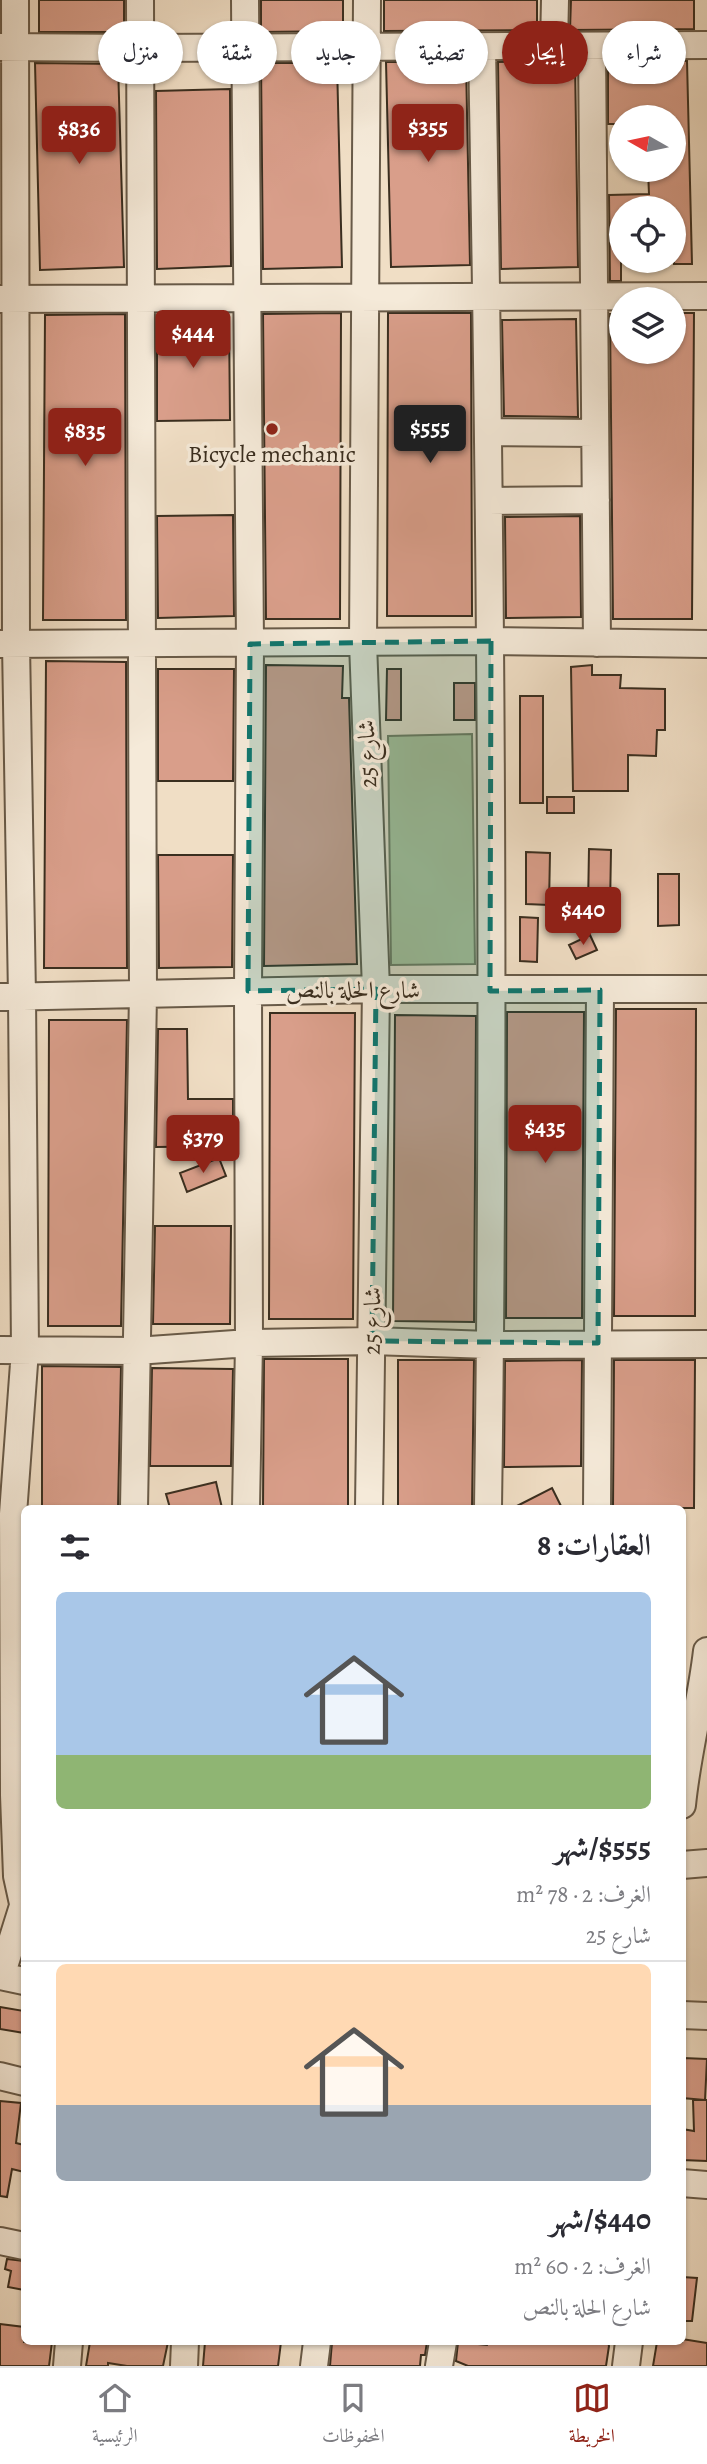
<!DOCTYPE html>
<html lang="ar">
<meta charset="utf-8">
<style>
:root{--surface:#fff;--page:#f2f2f3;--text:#2b2b33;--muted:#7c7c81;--line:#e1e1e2;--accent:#8f2418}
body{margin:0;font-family:Alegreya,Amiri,serif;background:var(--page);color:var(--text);direction:rtl;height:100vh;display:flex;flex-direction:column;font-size:26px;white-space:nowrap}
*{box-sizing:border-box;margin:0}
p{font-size:23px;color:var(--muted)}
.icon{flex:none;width:38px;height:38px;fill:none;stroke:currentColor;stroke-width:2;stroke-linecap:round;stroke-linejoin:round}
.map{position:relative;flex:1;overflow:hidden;direction:ltr}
.details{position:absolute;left:21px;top:1505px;width:665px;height:840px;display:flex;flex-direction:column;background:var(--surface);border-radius:10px;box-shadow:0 2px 5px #0004;direction:rtl}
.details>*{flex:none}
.hud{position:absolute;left:21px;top:21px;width:665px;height:63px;direction:rtl;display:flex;gap:14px}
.needle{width:46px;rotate:279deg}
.controls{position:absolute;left:609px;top:105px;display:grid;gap:14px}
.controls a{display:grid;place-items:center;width:77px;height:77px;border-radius:50%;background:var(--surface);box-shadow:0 2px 5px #0004;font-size:35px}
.price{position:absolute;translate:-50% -60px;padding:0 16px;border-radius:7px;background:var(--accent);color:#fff;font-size:23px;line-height:46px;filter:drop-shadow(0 2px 4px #0008)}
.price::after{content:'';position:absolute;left:50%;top:42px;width:21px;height:16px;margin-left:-10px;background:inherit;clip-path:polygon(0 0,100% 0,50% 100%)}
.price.on{background:#222;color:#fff}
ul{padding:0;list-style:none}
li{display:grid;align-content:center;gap:14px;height:371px;padding:0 35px}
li+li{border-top:2px solid var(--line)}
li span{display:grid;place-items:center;height:217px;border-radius:10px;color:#555}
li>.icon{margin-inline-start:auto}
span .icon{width:126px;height:126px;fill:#fffc;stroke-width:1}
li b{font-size:30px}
h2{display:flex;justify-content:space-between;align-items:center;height:84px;padding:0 35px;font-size:30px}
.tag{padding:0 24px;border-radius:32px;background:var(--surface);box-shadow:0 2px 5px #0004;font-size:24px;line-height:63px}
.tag.on{background:var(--accent);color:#fff}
.tabs{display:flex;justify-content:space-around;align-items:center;height:98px;border-top:2px solid var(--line);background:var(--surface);font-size:19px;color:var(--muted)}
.tabs a{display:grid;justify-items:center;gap:4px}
.tabs .on{color:var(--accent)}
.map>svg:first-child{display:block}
.green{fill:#b4c299;stroke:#77785c;stroke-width:2}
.building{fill:#d99e8a;stroke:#3a2e1f;stroke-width:2}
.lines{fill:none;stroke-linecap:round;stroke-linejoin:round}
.minor-casing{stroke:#685a48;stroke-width:30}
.minor{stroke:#f5ead9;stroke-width:26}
.marked{fill:#0f766e;fill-opacity:0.2;stroke:#0f766e;stroke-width:5;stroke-dasharray:14 9;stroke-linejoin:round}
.poi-dot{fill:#8f2418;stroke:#f5ead9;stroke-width:2.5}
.labels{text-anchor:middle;stroke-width:7;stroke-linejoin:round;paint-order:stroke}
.poi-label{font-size:24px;fill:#3a2e1f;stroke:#f5ead9}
.street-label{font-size:24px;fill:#3a2e1f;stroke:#f5ead9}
</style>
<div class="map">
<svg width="707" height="2366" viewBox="0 0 707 2366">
<rect width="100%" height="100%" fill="#f0dec5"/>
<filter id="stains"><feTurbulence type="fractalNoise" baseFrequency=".00286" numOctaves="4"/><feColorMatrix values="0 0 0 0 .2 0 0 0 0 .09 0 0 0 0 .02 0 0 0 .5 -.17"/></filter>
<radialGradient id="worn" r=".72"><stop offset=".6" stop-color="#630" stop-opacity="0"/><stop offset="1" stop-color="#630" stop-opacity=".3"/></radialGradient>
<path class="green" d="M472 734 475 964 391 965 388 736Z"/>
<path class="building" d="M39 0H124V32H39Z
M261 0H343V31L261 32Z
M384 0H537V30L384 31Z
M571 0H694V29L570 30Z
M575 61 578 267 501 269 498 62Z
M608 61H687L692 264H674V208H621V281H610L609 195 649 194 648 170H674V117H621V124H608Z
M386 62H466L470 265 391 267Z
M35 63 118 64 124 267 40 270Z
M261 63H337L342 267 263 269Z
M230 89 231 266 157 269 156 91Z
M341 313 340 619H266L263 314Z
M388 313H471L472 616H387Z
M674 313H694L692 619H613L610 314H621V352H674Z
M125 314 126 620H43L45 315Z
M229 318 230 420 157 421V319Z
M576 319 578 417 504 416 502 320Z
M233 515 234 616 158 618 157 516Z
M580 516 581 617 506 618 505 517Z
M46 661 126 662 127 968H44Z
M266 665 343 666 342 698H349L357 964 264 966Z
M592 665V675H621L620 688 665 689V730H657L656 756 628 755V791H573L571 667Z
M158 669H234L233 781H158Z
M387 669H401V720H386Z
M454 683H475V720H454Z
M520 696H543V803H520Z
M547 797H574V813H547Z
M589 849 611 850 610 908 588 907Z
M526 852 550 853 549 905 526 904Z
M158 855H233L232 967 159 968Z
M658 874H679V925L658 926Z
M520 917 538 918 537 962 520 961Z
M590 935 597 950 576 959 569 945Z
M616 1009H696L695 1316H614Z
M507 1012H584L582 1318H506Z
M270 1013H355L353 1319H269Z
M395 1015 476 1016 474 1322 393 1321Z
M49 1020H127L121 1326H48Z
M158 1029H187L188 1099H233V1146L156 1147Z
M219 1158 226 1176 187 1192 180 1173Z
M155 1226H231L230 1324H153Z
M264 1359H348V1508H263Z
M398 1360H474L472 1508H398Z
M582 1360 581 1466 504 1467 505 1361Z
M614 1360H695L694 1508H613Z
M42 1366 121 1367 118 1508H42Z
M152 1368 233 1369 231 1466H150Z
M216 1482 222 1508H170L166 1494Z
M552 1488 562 1508H513Z
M0 2007 24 2011V2033L0 2029Z
M683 2058 707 2059 705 2100 682 2098Z
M693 2100H707V2161L682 2160V2129L694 2131Z
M0 2101 21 2103 16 2143 24 2145V2172L12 2169 7 2197 0 2196Z
M7 2259 24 2261V2290L8 2287 11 2271 5 2269Z
M682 2277 697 2278 692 2321H682Z
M0 2324 24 2327V2342H52L49 2366H0Z
M682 2339 707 2343V2366H653L657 2342H682Z
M90 2342H168L163 2366H127L108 2363V2366H86Z
M205 2342 233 2344V2342H281L278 2366H203Z
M332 2342H427L425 2355H421L420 2366H330Z
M458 2342 487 2345 488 2342H608L609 2346 606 2366H468L456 2361Z"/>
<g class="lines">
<defs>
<path id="minor" d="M15 0 16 644 22 996 25 1350 13 1514 14 1795 17 1876 24 1908
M245 0 250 644 248 991 249 1343 246 1508
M367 0 363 643 376 989 369 1508
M554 45 555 0
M0 47 140 48 707 45
M482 47C491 534 495 1021 488 1508
M592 47 597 643
M0 299 707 296
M488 432 595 433
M489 501 596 500
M0 644 491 641 707 644
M0 997 376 989H707
M0 1350 136 1351 249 1343 372 1341 490 1345 707 1344
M134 1508 143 994 140 0
M597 1508 600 990
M682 1805C687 1753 701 1703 707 1651
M682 1865 707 1863
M0 1976 24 1981
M1 1976 23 1906
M682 2015 707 2016
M0 2076 24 2082
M682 2183 707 2185
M0 2241 24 2246
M67 2366 69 2342
M184 2366 185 2342
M314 2366 317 2342
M439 2366 443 2342
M626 2366 629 2342"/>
</defs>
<use href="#minor" class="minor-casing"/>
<use href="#minor" class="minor"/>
</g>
<path class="marked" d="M491 641 490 991 600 990 598 1343 372 1341 376 989 248 991 250 644Z"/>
<circle class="poi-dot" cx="272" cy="429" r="7"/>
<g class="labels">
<g class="poi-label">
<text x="272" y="462">Bicycle mechanic</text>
</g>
<g class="street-label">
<text transform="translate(367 754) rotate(-92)" y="8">شارع 25</text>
<text x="353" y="998">شارع الحلة بالنص</text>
<text transform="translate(372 1321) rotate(-89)" y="8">شارع 25</text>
</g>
</g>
<rect width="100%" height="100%" filter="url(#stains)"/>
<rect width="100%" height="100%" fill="url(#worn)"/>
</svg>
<div class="controls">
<a><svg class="needle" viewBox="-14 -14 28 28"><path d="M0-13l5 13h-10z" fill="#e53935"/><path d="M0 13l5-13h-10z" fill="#7c7c81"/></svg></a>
<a><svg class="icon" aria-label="locate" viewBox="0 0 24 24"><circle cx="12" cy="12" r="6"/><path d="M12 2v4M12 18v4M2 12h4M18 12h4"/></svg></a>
<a><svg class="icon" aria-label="layers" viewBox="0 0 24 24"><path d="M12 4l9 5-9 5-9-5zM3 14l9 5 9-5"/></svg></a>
</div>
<b class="price" style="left:428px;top:164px">$355</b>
<b class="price" style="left:79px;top:166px">$836</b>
<b class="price" style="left:193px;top:370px">$444</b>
<b class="price on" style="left:430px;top:465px">$555</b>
<b class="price" style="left:85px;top:468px">$835</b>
<b class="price" style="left:583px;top:947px">$440</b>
<b class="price" style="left:545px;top:1165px">$435</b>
<b class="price" style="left:203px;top:1175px">$379</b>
<div class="hud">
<a class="tag">شراء</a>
<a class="tag on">إيجار</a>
<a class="tag">تصفية</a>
<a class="tag">جديد</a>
<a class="tag">شقة</a>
<a class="tag">منزل</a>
</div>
<section class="details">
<h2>العقارات: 8<svg class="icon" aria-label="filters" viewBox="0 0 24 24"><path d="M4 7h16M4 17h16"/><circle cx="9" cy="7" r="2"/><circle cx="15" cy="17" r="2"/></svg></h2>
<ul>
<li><span style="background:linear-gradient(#a9c7e8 75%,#8fb573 0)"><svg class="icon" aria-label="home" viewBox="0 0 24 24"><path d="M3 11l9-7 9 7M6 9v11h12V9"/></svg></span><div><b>$555/شهر</b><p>الغرف: 2 · 78 m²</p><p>شارع 25</p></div></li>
<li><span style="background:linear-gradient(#ffd9b3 65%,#9aa5b1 0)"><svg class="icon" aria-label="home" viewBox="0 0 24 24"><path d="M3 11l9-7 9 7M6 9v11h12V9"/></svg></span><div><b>$440/شهر</b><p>الغرف: 2 · 60 m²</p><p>شارع الحلة بالنص</p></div></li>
</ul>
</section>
</div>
<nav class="tabs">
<a class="on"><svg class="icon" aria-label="map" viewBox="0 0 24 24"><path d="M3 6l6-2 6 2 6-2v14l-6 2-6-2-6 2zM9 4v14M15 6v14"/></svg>الخريطة</a>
<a><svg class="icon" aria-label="saved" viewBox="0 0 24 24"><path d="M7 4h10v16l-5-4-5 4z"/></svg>المحفوظات</a>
<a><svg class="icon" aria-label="home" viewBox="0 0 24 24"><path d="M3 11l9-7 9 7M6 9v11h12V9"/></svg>الرئيسية</a>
</nav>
